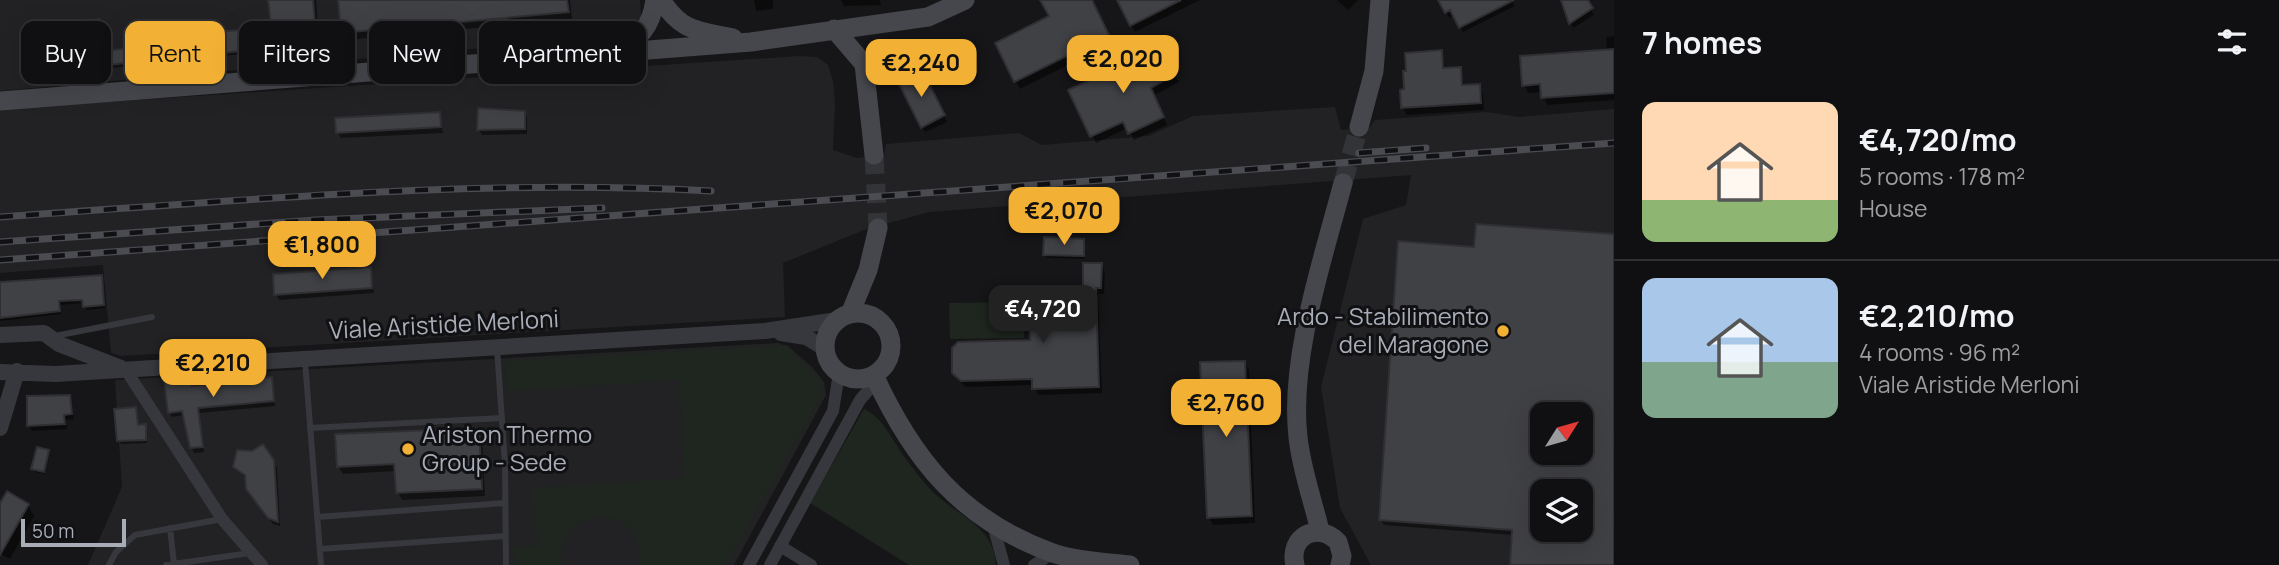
<!DOCTYPE html>
<meta charset="utf-8">
<style>
:root{--surface:#101012;--page:#1e1e20;--text:#f1f3f6;--muted:#9c9d9f;--line:#303032;--accent:#f2b134}
body{margin:0;font-family:Manrope,sans-serif;background:var(--page);color:var(--text);height:100vh;display:flex;flex-direction:column;font-size:26px;white-space:nowrap}
*{box-sizing:border-box;margin:0}
p{font-size:23px;color:var(--muted)}
.icon{flex:none;width:38px;height:38px;fill:none;stroke:currentColor;stroke-width:2;stroke-linecap:round;stroke-linejoin:round}
.map{position:relative;flex:1;overflow:hidden}
.details{display:flex;flex-direction:column;background:var(--surface);width:665px}
.details>*{flex:none}
.top-card{position:absolute;left:21px;top:21px;width:665px;height:63px;display:flex;gap:14px}
.needle{width:46px;rotate:53deg}
.buttons{position:absolute;left:1530px;top:402px;display:grid;gap:14px}
.buttons a{display:grid;place-items:center;width:63px;height:63px;border-radius:14px;background:var(--surface);box-shadow:0 7px 28px #0002,0 0 0 2px var(--line);font-size:35px}
.scale{position:absolute;left:21px;bottom:18px;width:105px;box-sizing:border-box;padding-left:7px;border:4px solid #a8adb8;border-top:0;font-size:19px;line-height:24px;white-space:nowrap;color:#a8adb8;-webkit-text-stroke:5px #111113;paint-order:stroke}
.price{position:absolute;translate:-50% -60px;padding:0 16px;border-radius:14px;background:var(--accent);color:#111;font-size:23px;line-height:46px;filter:drop-shadow(0 2px 4px #0008)}
.price::after{content:'';position:absolute;left:50%;top:42px;width:21px;height:16px;margin-left:-10px;background:inherit;clip-path:polygon(0 0,100% 0,50% 100%)}
.price.active{background:#222;color:#fff}
ul{padding:0;list-style:none}
li{display:flex;align-items:center;gap:21px;height:175px;padding:0 28px}
li+li{border-top:2px solid var(--line)}
li span{display:grid;place-items:center;flex:none;width:196px;height:140px;border-radius:14px;color:#555}
li>.icon{margin-inline-start:auto}
span .icon{width:84px;height:84px;fill:#fffc;stroke-width:1}
li b{font-size:30px}
h2{display:flex;justify-content:space-between;align-items:center;height:84px;padding:0 28px;font-size:30px}
.chip{padding:0 24px;border-radius:14px;background:var(--surface);box-shadow:0 7px 28px #0002,0 0 0 2px var(--line);font-size:24px;line-height:63px}
.chip.active{background:var(--accent);color:#111}
main{display:flex;flex:1;min-height:0}
.map>svg:first-child{display:block}
.built{fill:#222225;fill-rule:evenodd}
.green{fill:#1e261f}
.shadow{fill:#0007;fill-rule:evenodd}
.building{fill:#404145;stroke:#303034;stroke-width:2;fill-rule:evenodd}
.lines{fill:none;stroke-linecap:round;stroke-linejoin:round}
.secondary-tunnel{stroke:#333438;stroke-width:19;stroke-dasharray:19 10;stroke-linecap:butt}
.service{stroke:#37383d;stroke-width:6}
.minor{stroke:#37383d;stroke-width:12}
.tertiary{stroke:#37383d;stroke-width:16}
.secondary{stroke:#45474d;stroke-width:19}
.rail-casing{stroke:#4a4c52;stroke-width:7}
.rail{stroke:#111113;stroke-width:4.5;stroke-dasharray:13;stroke-linecap:butt}
.poi-dot{fill:#f2b134;stroke:#111113;stroke-width:2.5}
.labels{text-anchor:middle;stroke-width:6;stroke-linejoin:round;paint-order:stroke}
.poi-label{font-size:24px;fill:#a8adb8;stroke:#111113;text-anchor:end}
.street-label{font-size:24px;fill:#a8adb8;stroke:#111113}
</style>
<main>
<div class="map">
<svg width="1614" height="565" viewBox="0 0 1614 565">
<rect width="100%" height="100%" fill="#161618"/>
<path class="built" d="M0 0H640L641 18 635 27 618 36 0 91Z
M799 56 817 57 828 65 833 81 835 103 833 150 857 158 884 155 886 144 1019 133 1042 145 1148 136 1193 116 1335 107 1341 130 1370 127 1375 120 1486 112 1519 117 1614 109V565H1371L1340 508 1321 387 1363 219 1406 205 1411 175 929 212 864 230 783 263 785 317 121 356 111 353 103 265 0 273V109ZM1542 415H1580V453H1542ZM1542 492H1580V530H1542Z
M778 343 790 348 812 367 824 382 826 395 734 565H88L122 487 115 380Z"/>
<path class="green" d="M1023 302 1024 338 950 339 949 303Z
M787 345 821 381 824 391 726 565H639C647 497 550 505 563 565H515L513 548 538 545 532 488 685 478 679 380 507 391 505 361Z
M864 409C884 418 893 442 906 459 914 470 924 483 934 493 957 515 995 527 996 565H909L810 503Z"/>
<path class="shadow" d="M270 0H316L319 38 325 45 327 55 301 58 294 30 277 32 272 24Z
M340 0H570L572 19 347 40 343 32Z
M754 0H773V9L756 11Z
M841 0H880L881 5 844 6Z
M1042 0H1090L1112 43 1020 89 997 44 1051 17Z
M1119 0H1200L1135 32Z
M1337 0H1358L1348 10Z
M1440 0H1512L1515 6 1463 32 1454 15 1449 18Z
M1563 0H1586L1594 15 1573 28Z
M99 24 102 53 153 48 238 32 241 54 93 70 88 42 75 43 73 40Z
M1614 36V100L1547 105 1543 92 1528 93 1524 85 1607 52 1606 37Z
M1161 49 1179 82 1153 96 1167 125 1134 140 1128 128 1096 143 1070 91Z
M1441 52 1446 70 1460 69 1465 87 1479 86 1483 94 1484 110 1407 115 1403 108Z
M63 53 67 71 44 73 42 70Z
M925 77 947 122 925 132 922 127Z
M524 112 527 118V134L482 135 479 129Z
M439 114 443 133 341 138 338 133Z
M1614 236V565H1512L1514 535 1384 525 1381 520 1476 249ZM1542 415H1580V453H1542ZM1542 492H1580V530H1542Z
M1083 241 1085 259 1047 258 1045 254Z
M1101 265 1105 272 1104 294H1098L1102 393 1038 395 1034 385 966 387 958 380 954 372 1032 342 1084 301Z
M370 269 374 293 279 300 276 294Z
M101 277 105 308 87 310 84 303 60 305 61 314 0 321V284Z
M1244 362 1249 370 1255 523 1213 525 1209 518Z
M271 378 275 406 199 413 204 452 194 453 192 448 185 415 172 417 169 412 190 379 194 387Z
M69 396 74 419 66 420 67 429 32 431 29 425Z
M135 408 138 426H145L147 430V443L121 444 119 440Z
M478 430 482 438 485 496 402 500 398 492 397 471 343 474 338 466Z
M48 451 45 474 35 472 33 468Z
M273 461 277 468 280 526 273 524 251 495 246 478 235 467Z
M28 505 34 516 10 559 0 554V507Z"/>
<path class="building" d="M268 0H313L316 37 322 36 324 47 295 51 291 23 271 25Z
M338 0H567L569 12 341 33Z
M1040 0H1092L1109 35 1014 82 995 43 1049 16Z
M1117 0H1181L1130 26Z
M1438 0H1514L1459 28 1450 10 1445 13Z
M1561 0H1588L1593 8 1569 24Z
M99 19 102 51 152 46 151 43 190 39 205 36V33L239 30 241 51 89 67 86 39 71 40 70 25Z
M1162 47 1176 74 1151 88 1164 117 1128 134 1123 122 1090 137 1068 90Z
M1614 49V93L1541 98 1540 84 1522 86 1520 56Z
M1442 50 1443 68 1461 67 1462 85 1480 84 1481 103 1401 108 1400 90 1404 89 1403 71H1406L1405 53Z
M64 51 66 67 41 70 39 54Z
M922 70 945 115 921 128 898 82Z
M478 108 525 111V129L477 130Z
M440 112 441 127 336 133 335 118Z
M1476 224 1614 234V565H1510L1512 530 1379 520 1398 241 1474 247ZM1542 415H1580V453H1542ZM1542 492H1580V530H1542Z
M1044 237 1084 239V256L1043 255Z
M1083 263H1102L1101 288H1096L1099 387 1032 389V379L961 381 952 373V348L958 342 1030 340 1029 300 1083 299Z
M371 267 372 288 274 295 273 274Z
M102 275 104 305 83 307 82 300 59 301 60 311 0 318V282Z
M1245 361 1252 516 1207 518 1200 362Z
M191 377 192 386 218 383V380L272 377 274 401 198 408 203 447 190 448 182 411 168 413 164 380Z
M70 395 72 414 64 415 65 424 27 426V396Z
M136 407 138 425 146 424V440L117 441 114 409Z
M479 428 482 489 396 493 394 464 337 467 335 434Z
M263 444 274 460 278 522 268 518 246 489 245 475 233 467 237 450 252 451Z
M37 447 49 450 44 472 31 469Z
M7 491 29 504 0 555V503Z"/>
<g class="lines">
<path class="secondary-tunnel" d="M874 155 878 228
M1343 183 1359 127"/>
<path class="service" d="M55 336 152 317
M497 348 505 465 506 565
M305 361 321 565
M310 428 502 418
M317 517 505 503
M170 528 174 564
M320 549 505 536
M109 565 116 552 135 535 222 519
M166 565 250 553"/>
<path class="minor" d="M126 370 222 519 262 565
M993 525 1004 565
M780 546 811 565
M749 565 833 411 839 373
M770 565 860 400 877 380
M1034 565 1053 553"/>
<path class="tertiary" d="M781 333 806 337 826 349
M0 335 44 333 59 344 121 368
M0 372 55 374 765 331 837 320
M0 428 17 371"/>
<path class="secondary" d="M661 0C683 33 697 30 733 38
M834 29 864 64 874 155
M615 52C640 38 651 28 655 0
M0 101 751 42 928 17 965 0
M1359 127 1374 71 1380 0
M825 346a33 33 0 1 1 66 0a33 33 0 1 1-66 0Z
M850 314 868 270 878 228
M874 375C913 460 961 519 1050 552 1074 561 1105 562 1130 565
M1320 531C1313 501 1301 468 1298 437 1289 359 1323 259 1343 183
M1295 565C1288 536 1318 521 1338 542L1342 556 1340 565"/>
<defs>
<path id="rail" d="M1359 153 1426 148
M0 217C237 201 474 178 711 191
M0 242 315 220 602 208
M0 260 1614 143"/>
</defs>
<use href="#rail" class="rail-casing"/>
<use href="#rail" class="rail"/>
</g>
<g class="poi-dot">
<circle cx="1503" cy="331" r="7"/>
<circle cx="408" cy="449" r="7"/>
</g>
<g class="labels">
<g class="poi-label">
<text x="1489" y="325">Ardo - Stabilimento<tspan x="1489" dy="28">del Maragone</tspan></text>
<text x="422" y="443" text-anchor="start">Ariston Thermo<tspan x="422" dy="28">Group - Sede</tspan></text>
</g>
<g class="street-label">
<text transform="translate(444 325) rotate(-3)" y="8">Viale Aristide Merloni</text>
</g>
</g>
</svg>
<div class="buttons">
<a><svg class="needle" viewBox="-14 -14 28 28"><path d="M0-13l5 13h-10z" fill="#e53935"/><path d="M0 13l5-13h-10z" fill="#9c9d9f"/></svg></a>
<a><svg class="icon" aria-label="layers" viewBox="0 0 24 24"><path d="M12 4l9 5-9 5-9-5zM3 14l9 5 9-5"/></svg></a>
</div>
<div class="scale">50 m</div>
<b class="price" style="left:1123px;top:95px">€2,020</b>
<b class="price" style="left:921px;top:99px">€2,240</b>
<b class="price" style="left:1064px;top:247px">€2,070</b>
<b class="price" style="left:322px;top:281px">€1,800</b>
<b class="price active" style="left:1043px;top:345px">€4,720</b>
<b class="price" style="left:213px;top:399px">€2,210</b>
<b class="price" style="left:1226px;top:439px">€2,760</b>
<div class="top-card">
<a class="chip">Buy</a>
<a class="chip active">Rent</a>
<a class="chip">Filters</a>
<a class="chip">New</a>
<a class="chip">Apartment</a>
</div>
</div>
<section class="details">
<h2>7 homes<svg class="icon" aria-label="filters" viewBox="0 0 24 24"><path d="M4 7h16M4 17h16"/><circle cx="9" cy="7" r="2"/><circle cx="15" cy="17" r="2"/></svg></h2>
<ul>
<li><span style="background:linear-gradient(#ffd9b3 70%,#8fb573 0)"><svg class="icon" aria-label="home" viewBox="0 0 24 24"><path d="M3 11l9-7 9 7M6 9v11h12V9"/></svg></span><div><b>€4,720/mo</b><p>5 rooms · 178 m²</p><p>House</p></div></li>
<li><span style="background:linear-gradient(#a9c7e8 60%,#7fa58c 0)"><svg class="icon" aria-label="home" viewBox="0 0 24 24"><path d="M3 11l9-7 9 7M6 9v11h12V9"/></svg></span><div><b>€2,210/mo</b><p>4 rooms · 96 m²</p><p>Viale Aristide Merloni</p></div></li>
</ul>
</section>
</main>
